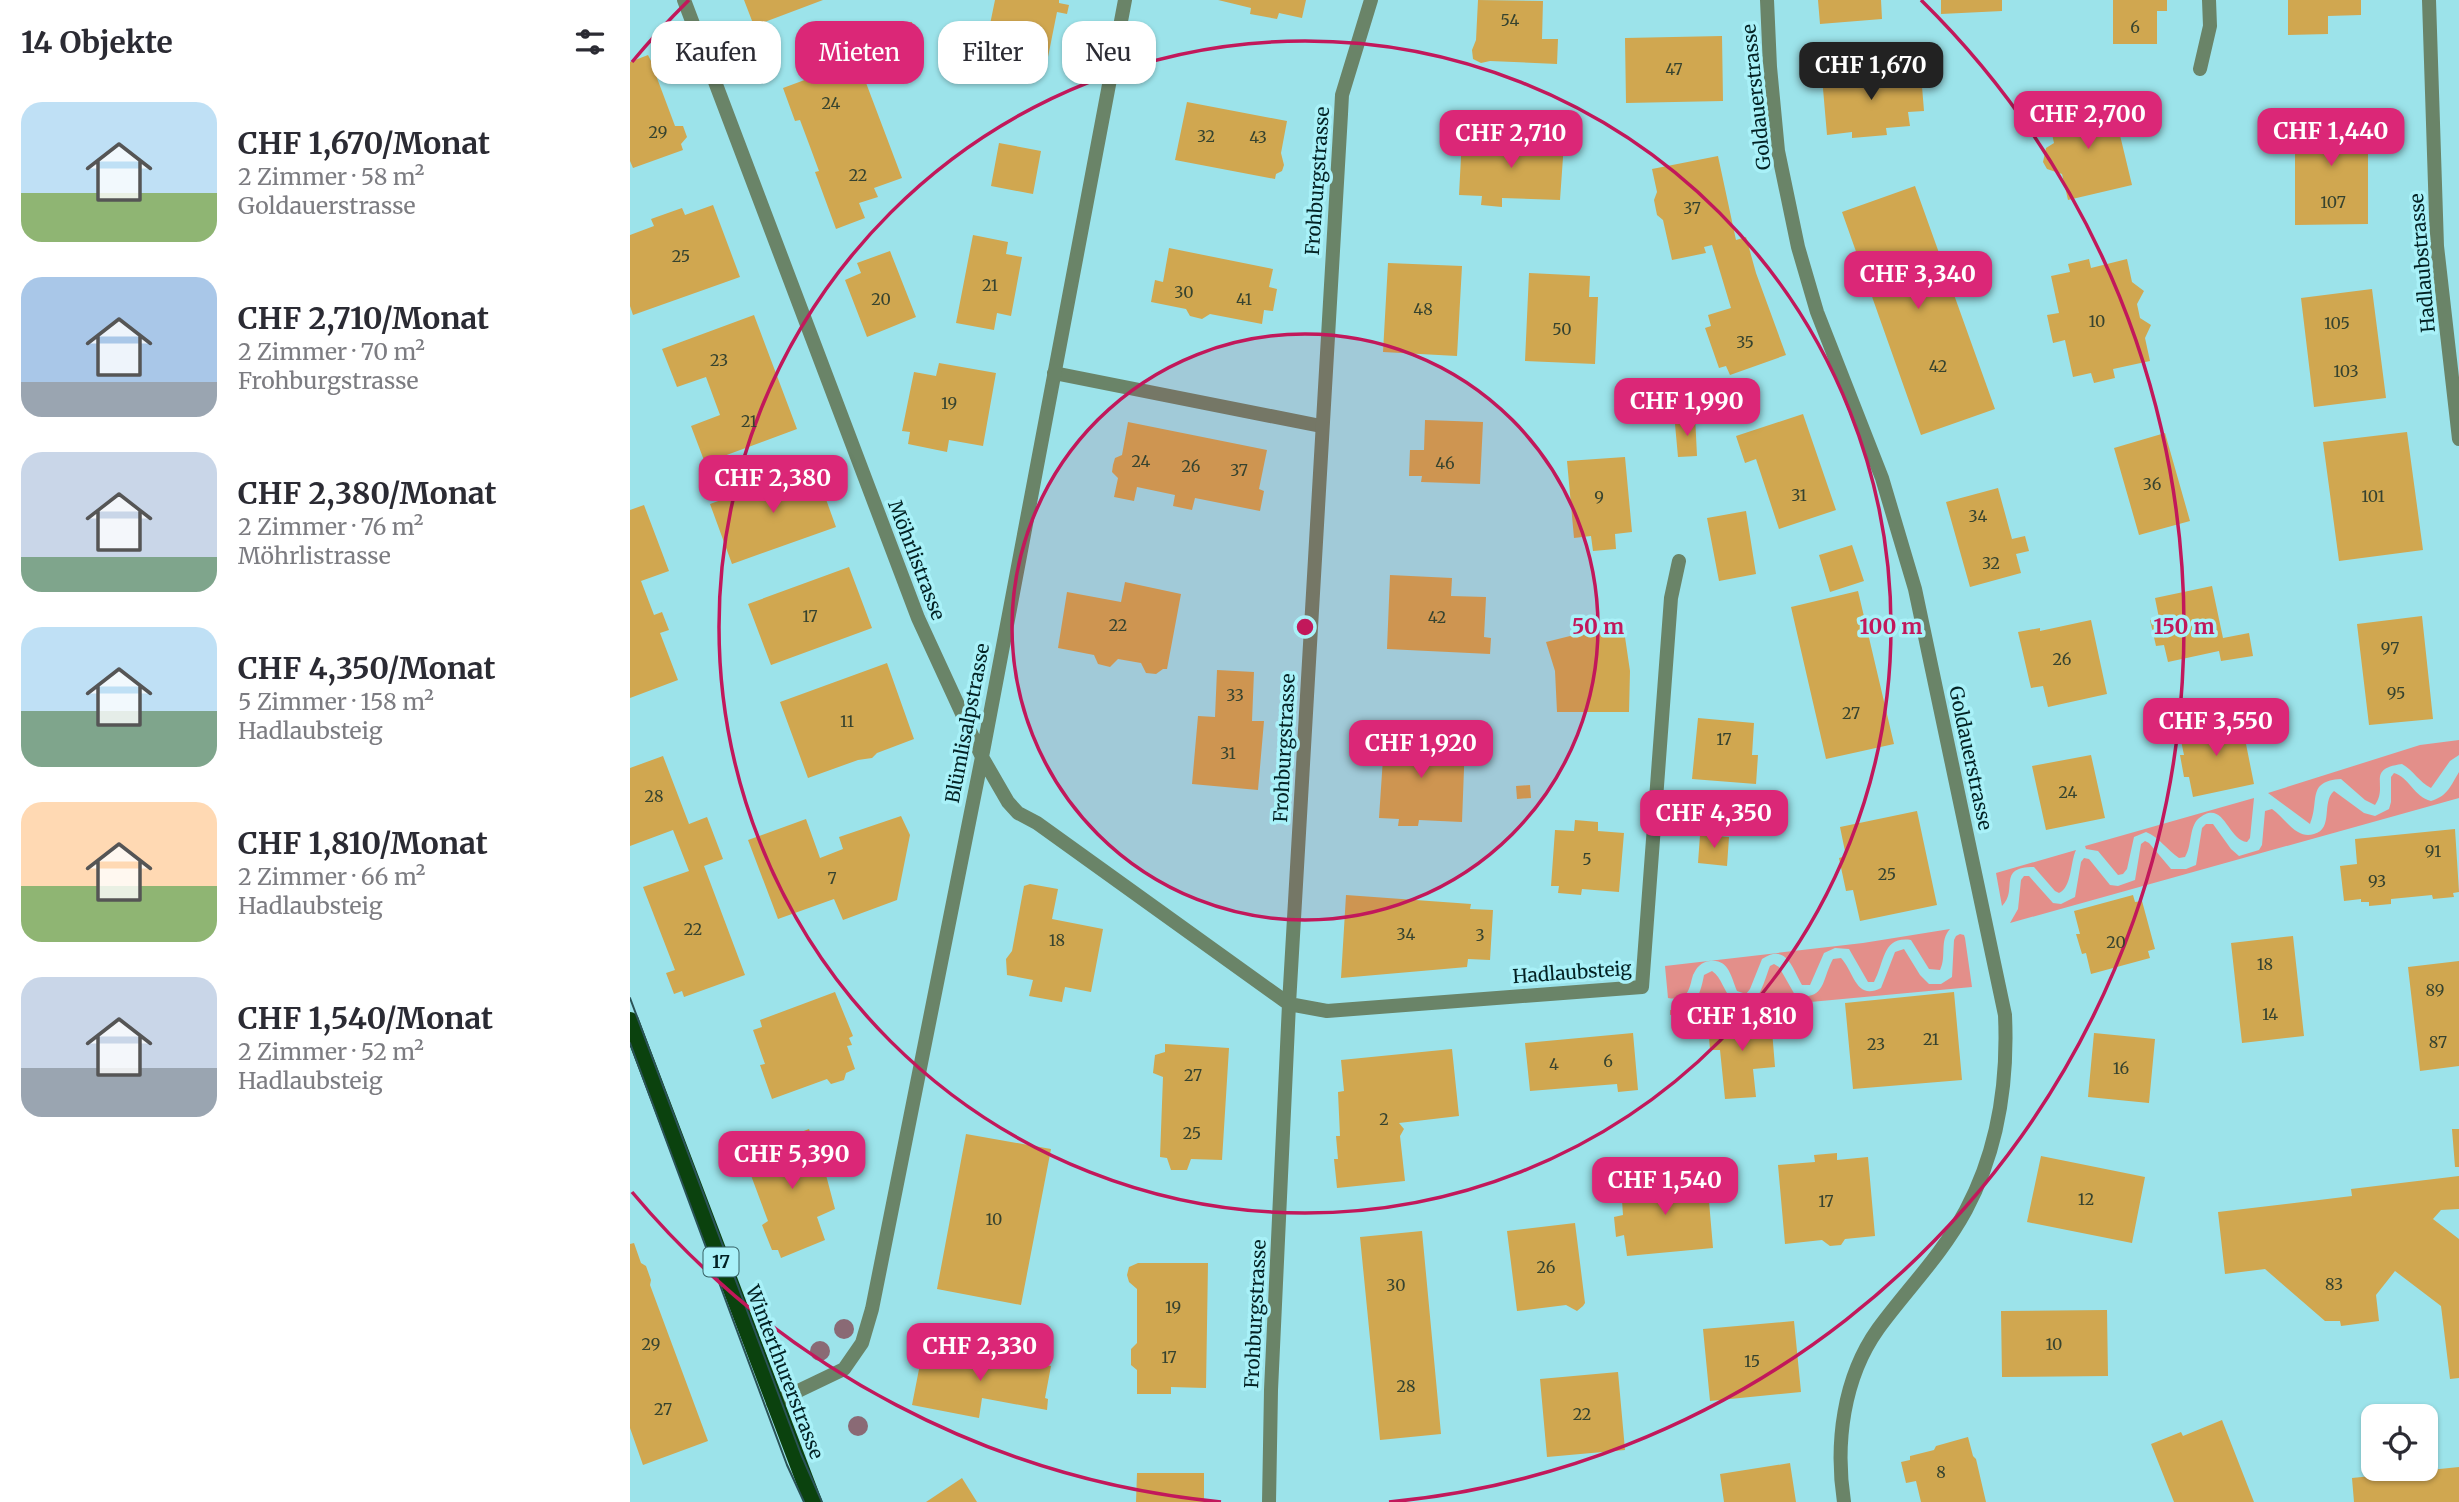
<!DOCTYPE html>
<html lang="de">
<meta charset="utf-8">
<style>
:root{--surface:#fff;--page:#f2f2f3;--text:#2b2b33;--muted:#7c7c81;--accent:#db2777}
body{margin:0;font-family:Merriweather,serif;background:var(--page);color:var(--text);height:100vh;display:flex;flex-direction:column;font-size:26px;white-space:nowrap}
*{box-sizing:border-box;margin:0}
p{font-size:23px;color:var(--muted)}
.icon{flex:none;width:38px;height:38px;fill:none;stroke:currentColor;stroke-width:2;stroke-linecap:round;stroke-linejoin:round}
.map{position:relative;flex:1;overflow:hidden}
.side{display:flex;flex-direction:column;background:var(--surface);width:630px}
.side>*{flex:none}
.hud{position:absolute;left:21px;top:21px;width:665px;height:63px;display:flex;gap:14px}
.controls{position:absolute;left:1731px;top:1404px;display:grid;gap:14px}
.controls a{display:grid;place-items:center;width:77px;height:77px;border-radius:14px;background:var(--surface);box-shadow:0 2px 5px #0004;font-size:35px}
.price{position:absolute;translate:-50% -60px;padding:0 16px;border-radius:14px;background:var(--accent);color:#fff;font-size:23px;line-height:46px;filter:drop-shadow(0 2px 4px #0008)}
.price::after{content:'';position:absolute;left:50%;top:42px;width:21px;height:16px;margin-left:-10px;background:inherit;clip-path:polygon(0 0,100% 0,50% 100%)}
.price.active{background:#222;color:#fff}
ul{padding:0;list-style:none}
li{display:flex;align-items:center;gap:21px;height:175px;padding:0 21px}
li span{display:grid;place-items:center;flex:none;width:196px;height:140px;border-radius:21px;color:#555}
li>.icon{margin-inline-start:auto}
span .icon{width:84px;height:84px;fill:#fffc;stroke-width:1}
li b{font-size:30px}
h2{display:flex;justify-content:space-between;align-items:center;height:84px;padding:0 21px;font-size:30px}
.tag{padding:0 24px;border-radius:21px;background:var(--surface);box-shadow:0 2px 5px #0004;font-size:24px;line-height:63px}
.tag.active{background:var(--accent);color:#fff}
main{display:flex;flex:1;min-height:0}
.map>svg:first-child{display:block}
.green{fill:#e38f8a}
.building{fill:#d0a750}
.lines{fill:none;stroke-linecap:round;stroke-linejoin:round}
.service{stroke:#6a8468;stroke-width:14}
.minor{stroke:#6a8468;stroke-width:14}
.primary{stroke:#0b420e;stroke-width:18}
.tram{stroke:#2a5357;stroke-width:2}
.tree{fill:#8a6a75}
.ring{fill:none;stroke:#c2185b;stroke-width:3.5}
.labels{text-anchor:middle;stroke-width:7;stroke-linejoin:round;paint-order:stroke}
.number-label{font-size:16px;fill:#36432f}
.shield{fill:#a9f1f8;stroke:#356064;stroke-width:2}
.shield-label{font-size:18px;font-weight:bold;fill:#032224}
.street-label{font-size:19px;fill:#032224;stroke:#a9f1f8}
.centre{fill:#c2185b;stroke:#a9f1f8;stroke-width:3.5}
.ring-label{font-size:21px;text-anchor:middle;font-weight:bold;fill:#c2185b;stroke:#a9f1f8;stroke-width:7;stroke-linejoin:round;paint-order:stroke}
</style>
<main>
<section class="side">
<h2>14 Objekte<svg class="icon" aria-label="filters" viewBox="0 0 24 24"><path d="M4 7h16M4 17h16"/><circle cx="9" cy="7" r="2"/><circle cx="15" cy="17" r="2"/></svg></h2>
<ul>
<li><span style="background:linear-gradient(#bfe0f5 65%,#8fb573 0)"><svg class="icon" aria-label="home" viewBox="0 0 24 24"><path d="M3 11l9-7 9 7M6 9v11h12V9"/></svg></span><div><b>CHF 1,670/Monat</b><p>2 Zimmer · 58 m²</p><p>Goldauerstrasse</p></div></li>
<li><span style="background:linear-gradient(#a9c7e8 75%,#9aa5b1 0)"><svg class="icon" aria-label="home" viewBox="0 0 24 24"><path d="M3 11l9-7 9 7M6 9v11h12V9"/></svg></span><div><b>CHF 2,710/Monat</b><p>2 Zimmer · 70 m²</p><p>Frohburgstrasse</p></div></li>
<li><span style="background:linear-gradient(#c9d6e8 75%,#7fa58c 0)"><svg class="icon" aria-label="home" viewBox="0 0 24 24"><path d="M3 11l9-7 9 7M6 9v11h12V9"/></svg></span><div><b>CHF 2,380/Monat</b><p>2 Zimmer · 76 m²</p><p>Möhrlistrasse</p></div></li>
<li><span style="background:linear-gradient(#bfe0f5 60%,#7fa58c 0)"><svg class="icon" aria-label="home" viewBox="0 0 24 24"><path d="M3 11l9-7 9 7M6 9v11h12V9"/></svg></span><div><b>CHF 4,350/Monat</b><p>5 Zimmer · 158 m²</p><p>Hadlaubsteig</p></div></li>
<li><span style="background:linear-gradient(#ffd9b3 60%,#8fb573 0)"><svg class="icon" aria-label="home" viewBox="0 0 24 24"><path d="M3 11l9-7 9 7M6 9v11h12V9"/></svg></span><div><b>CHF 1,810/Monat</b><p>2 Zimmer · 66 m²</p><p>Hadlaubsteig</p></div></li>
<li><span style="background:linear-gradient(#c9d6e8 65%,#9aa5b1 0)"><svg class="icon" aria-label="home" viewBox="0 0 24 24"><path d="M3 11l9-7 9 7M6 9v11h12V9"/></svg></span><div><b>CHF 1,540/Monat</b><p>2 Zimmer · 52 m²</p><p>Hadlaubsteig</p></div></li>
</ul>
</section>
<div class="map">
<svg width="1829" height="1502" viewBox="0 0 1829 1502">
<rect width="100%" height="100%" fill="#9ce3ea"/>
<path class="green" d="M1829 740V755L1820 761 1801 788C1789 782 1784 771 1772 764 1735 769 1759 785 1745 805L1735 800 1711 779C1676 781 1690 801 1680 824L1638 793 1790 745Z
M1829 772V798L1380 923 1388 909 1391 880 1394 876H1399L1423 903 1431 904 1445 897 1451 862 1454 858 1459 859 1480 885 1488 886 1505 880 1511 844 1515 841 1519 843 1541 869H1556L1566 865 1572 828 1576 824H1583L1601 849 1609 856 1629 850 1632 845 1635 811 1642 809C1651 815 1658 826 1668 832 1673 835 1678 836 1684 834 1704 829 1691 802 1704 791L1734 813 1745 816 1759 809 1761 802V777L1764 773C1779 777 1784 797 1801 801 1818 796 1821 785 1829 772Z
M1624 798 1620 838 1617 842C1597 840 1594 797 1568 819 1559 828 1562 846 1555 857L1549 858C1537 850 1529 837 1516 832L1504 837 1497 869 1493 874 1488 875 1468 851 1456 849 1455 846Z
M1446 850C1440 863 1442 887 1429 893L1425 891 1404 867C1366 867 1389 890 1372 906L1366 873Z
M1320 929C1309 941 1317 956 1310 970L1299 969 1281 940C1252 936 1255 962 1244 982H1238L1219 949 1205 948 1194 953 1180 985H1172C1162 967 1156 943 1132 959L1120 989 1116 994 1107 991C1101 977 1099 959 1080 961 1071 962 1067 967 1063 975 1061 981 1060 991 1055 995 1050 999 1044 999 1038 998L1035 966 1233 943Z
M1330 934 1334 935 1335 938 1342 987 1040 1015V1010C1065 1009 1070 997 1074 975L1082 971C1092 978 1093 990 1101 998 1124 1025 1134 981 1140 966L1144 964 1149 967 1165 995C1196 1002 1192 978 1203 959L1211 958C1224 972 1226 1001 1251 988L1265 952 1274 949 1290 975 1299 984H1311L1322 977 1324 940 1326 936Z"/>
<path class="building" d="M114 0H193L124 26Z
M365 0H429V3L439 5 437 14 427 12 416 67 387 61 390 46 357 39Z
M588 0H676L672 18 649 13 647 19 620 14 621 8Z
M848 0 913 1 912 39H928L927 64 860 61 851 63 843 59 842 50 846 40Z
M1188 0H1251L1252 19 1190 24Z
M1311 0H1372V11L1311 14Z
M1483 0H1537V11H1527V44H1483Z
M1658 0H1731V15L1698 16V34L1658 35Z
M282 22 284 55 254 57 252 24Z
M1092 36 1093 101 996 103 995 38Z
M18 55 21 61 30 63 34 73 27 78 45 126H53L57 137 51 144 53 150 3 168 0 161V62Z
M227 59 272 178 244 188 248 197 229 203 235 218 206 229 185 172 189 171 179 144 170 120 165 121 153 88 180 78 176 69 195 61 199 70Z
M1274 69 1275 76 1291 74 1294 111 1278 112 1280 126 1256 128 1257 135 1222 138V132L1197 135 1192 77Z
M557 102 657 121 651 153 654 165 652 171 646 174 645 179 545 160Z
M1482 102 1502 185 1438 200 1432 174 1417 169 1413 162 1416 148 1424 143 1418 117Z
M1665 112H1738V224L1665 225Z
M832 138 934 143 930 200 872 198V207L851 205 852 196 829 195Z
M369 143 411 151 403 194 361 186Z
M1088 156 1106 240 1116 237 1126 273 1156 355 1100 375 1096 366 1089 368 1075 328 1081 326 1078 315 1101 308 1082 245 1074 247 1076 253 1042 260 1033 220 1027 215 1024 200 1027 192 1022 169Z
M1285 186 1365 409 1291 435 1212 212Z
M83 205 110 277 3 315 0 306V235L24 226 21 219 52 208 55 215Z
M343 235 378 242 376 254 392 257 381 316 367 313 364 330 326 323Z
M539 248 643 269 639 287 647 289 643 311 634 310 632 324 580 314 572 319 560 316 556 309 521 302 525 280 533 282Z
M260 251 286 317 237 337 215 280 231 273 227 263Z
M1459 259 1461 268 1497 259 1502 282 1514 291 1507 304 1510 318 1521 325 1515 338 1520 361 1483 369 1485 378 1464 383 1461 373 1443 377 1435 340 1423 343 1417 315 1429 313 1421 276 1440 272 1438 264Z
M758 263 832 266 827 356 753 352Z
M899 273 960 276 959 297H968L965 364 895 361Z
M1742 289 1756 398 1684 407 1671 298Z
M124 315 167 429 75 463 61 426 90 415 76 377 47 387 32 349Z
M309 363 366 373 353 446 319 440 317 452 278 444 280 432 272 431 284 372 306 376Z
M1173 414 1206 510 1149 529 1126 459 1115 463 1106 436Z
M1065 415 1067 456 1048 457 1045 424Z
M795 420 853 422 850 484 791 482 792 476H779L780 450H794Z
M498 422 637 450 629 489 634 491 630 511 565 498 562 510 543 506 545 495 507 487 504 501 484 497 488 478 482 472 483 465 485 458 492 455Z
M1777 432 1793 550 1709 561 1693 442Z
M1535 433 1560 521 1509 535 1484 448Z
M995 457 1002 532 985 534 986 549 963 551 961 536 944 538 937 461Z
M184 466 206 527 102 564 80 504Z
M1368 488 1382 539 1395 536 1399 551 1386 554 1391 573 1340 587 1316 502Z
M14 505 39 571 11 581 24 615 32 612 39 630 30 633 48 680 0 698V510Z
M1116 511 1126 574 1089 581 1077 518Z
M1222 545 1234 581 1200 592 1189 555Z
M219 567 242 628 141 665 118 604Z
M760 575 822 578 821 596 856 597 854 637 861 638 860 654 757 649Z
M495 582 551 594 537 669H533L526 674 516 673 511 663 488 659 480 667 468 664 464 655 428 648 437 592 491 602Z
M1582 586 1593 638 1619 633 1623 656 1591 661 1589 651 1538 662 1534 645 1526 646 1520 620 1529 618 1525 598Z
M1228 591 1264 744 1196 759 1161 607Z
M1792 616 1803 719 1739 725 1727 624Z
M1461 620 1477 694 1418 707 1413 686 1401 688 1388 632 1410 628V631Z
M952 633 995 637 1000 671 999 712H927L925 671 916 642Z
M257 663 284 739 247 753 242 758 228 760 178 778 150 702Z
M587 670 624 672 622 721H634L628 790 562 784 568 716 585 717Z
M1068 718 1124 723 1122 755H1128L1126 784 1062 779Z
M1611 719 1624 784 1563 797 1559 777H1554L1550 755H1554L1549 731Z
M747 738 835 742 832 822 789 820 788 826H768L769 819 749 818 753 758H746Z
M1461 755 1475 818 1416 830 1402 766Z
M33 756 59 824 77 817 93 859 74 866 115 975 54 997 52 991 44 994 36 973 45 970 13 887 59 871 43 830 0 846V768Z
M900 785 901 798 887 799 886 786Z
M1287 811 1307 905 1230 921 1223 890 1216 891 1209 858 1216 856 1210 827Z
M271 816 280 835 267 900 213 920 204 899 148 919 118 840 176 819 190 858 213 849 209 837Z
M945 820 968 822V831L994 833 989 892 952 889 951 895 928 893 929 886H921L925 830 944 831Z
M1825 829 1829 892 1823 893 1824 897 1803 899 1802 895 1761 899V904L1739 906V902H1731V899L1714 901 1710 866 1727 864 1725 839Z
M1070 835 1099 837 1097 866 1068 863Z
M400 884 428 889 422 919 473 929 461 992 435 987 432 1002 399 996 403 980 377 975 376 959 382 951 394 886Z
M716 895 841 904 840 909 863 910 860 960 838 959 837 967 711 978Z
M1503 895 1505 902 1512 901 1525 949 1518 951 1520 958 1461 974 1456 953 1452 954 1446 934H1450L1444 911Z
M1663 936 1674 1036 1612 1043 1601 943Z
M1829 961V1066L1790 1071 1778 967Z
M205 992 223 1036 219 1038 222 1045 217 1046 225 1069 216 1073 214 1080 201 1084 197 1079 142 1099 130 1065 135 1064 123 1030 132 1027 130 1020Z
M1324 992 1332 1080 1223 1089 1215 1003Z
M1141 1018 1145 1067 1123 1069 1126 1097 1095 1099 1090 1050H1080L1078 1024Z
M1003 1033 1008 1090 988 1092 987 1084 900 1091 895 1043Z
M1464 1033 1525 1039 1519 1103 1458 1097Z
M535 1044 599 1048 592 1160 561 1159 557 1170H541L537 1158 530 1157 533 1077 523 1073 525 1055 535 1052Z
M822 1049 829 1116 769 1123 774 1129 770 1136 775 1181 707 1188 704 1159H708L706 1136H710L708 1092 714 1091 711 1060Z
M179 1129 190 1160 196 1158 202 1173 196 1175 205 1209 187 1217 195 1240 151 1258 148 1250H142L132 1225 138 1221 113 1154Z
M1822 1129H1829V1167H1825Z
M336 1134 421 1149 391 1305 307 1289Z
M1207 1153V1160L1238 1157 1245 1236 1215 1239 1211 1245 1200 1246 1192 1240 1155 1244 1148 1165 1185 1162 1184 1155Z
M1411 1156 1515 1177 1502 1243 1397 1222Z
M1829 1176V1209L1811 1210 1803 1219 1829 1239V1378L1820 1379 1811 1306 1765 1271 1746 1295 1749 1321 1711 1326 1710 1321H1695L1635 1269 1595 1274 1588 1212 1722 1196 1721 1189Z
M1077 1178 1083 1248 997 1256 994 1235 986 1237 984 1217 993 1215 991 1186Z
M945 1223 955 1303 953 1306 947 1311 936 1305 887 1311 877 1231Z
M792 1231 811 1434 750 1440 730 1237Z
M4 1243 11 1263 16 1266 21 1280 20 1285 78 1441 13 1465 0 1428V1244Z
M508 1263H578L576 1388 541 1387V1394H507V1370L501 1365V1349L507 1343V1289L499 1282 497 1275 499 1267Z
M1477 1310 1478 1376 1372 1377 1371 1311Z
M1164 1321 1171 1392 1080 1401 1073 1329Z
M326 1348 421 1366 415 1398 418 1399 417 1410 352 1398 349 1418 282 1405 291 1359 322 1364Z
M988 1372 995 1450 917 1457 910 1379Z
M1592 1420 1624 1502H1544L1521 1444 1551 1432 1553 1436Z
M1338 1437 1343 1456 1346 1459 1356 1502H1291L1286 1481 1276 1483 1271 1462 1280 1460V1456L1304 1450 1306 1446Z
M1160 1463 1166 1502H1094L1090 1474Z
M1829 1467V1502H1724L1722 1478Z
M507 1473H574V1502H506Z
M332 1478 347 1502H296Z"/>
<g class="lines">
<path class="service" d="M424 373 691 426"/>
<path class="minor" d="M54 0 288 618 352 757 378 802 388 813 407 823 659 1004 697 1011 1012 987 1041 598 1049 561
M1137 0 1140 67 1148 151 1168 247 1187 312 1252 478 1285 589 1375 1015C1378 1081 1368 1150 1336 1210 1311 1256 1278 1288 1248 1329 1213 1378 1205 1444 1214 1502
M1799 0 1807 246 1829 439
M1570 69 1580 26 1579 0
M143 1403 214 1369 232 1343 242 1309 352 757 495 0
M639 1502 641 1390 659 1004 711 114 712 95 741 0"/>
<path class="primary" d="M0 1021 183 1502"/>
<path class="tram" d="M0 998 171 1454 192 1502
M0 1043 157 1465 174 1502"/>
</g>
<g class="tree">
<circle cx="214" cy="1329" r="10"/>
<circle cx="190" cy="1351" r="10"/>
<circle cx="228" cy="1426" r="10"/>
</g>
<circle cx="675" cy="627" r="293" fill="#c2185b" fill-opacity=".12"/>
<g class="ring">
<circle cx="675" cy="627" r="293"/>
<circle cx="675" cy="627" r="586"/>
<path d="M591 1502A879 879 0 0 1 2 1192M2 62A879 879 0 0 1 59 0M1291 0A879 879 0 0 1 759 1502"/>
</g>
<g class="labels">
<g class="number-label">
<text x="880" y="26">54</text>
<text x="1505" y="33">6</text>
<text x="1044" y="75">47</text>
<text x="201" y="109">24</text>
<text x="28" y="138">29</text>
<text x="576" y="142">32</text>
<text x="628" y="143">43</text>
<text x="228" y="181">22</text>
<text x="1703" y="208">107</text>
<text x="1062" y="214">37</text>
<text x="51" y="262">25</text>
<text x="360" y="291">21</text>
<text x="554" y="298">30</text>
<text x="251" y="305">20</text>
<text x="614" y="305">41</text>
<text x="793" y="315">48</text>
<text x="1467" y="327">10</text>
<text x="1707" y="329">105</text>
<text x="932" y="335">50</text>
<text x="1115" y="348">35</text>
<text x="89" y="366">23</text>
<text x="1308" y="372">42</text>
<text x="1716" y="377">103</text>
<text x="319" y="409">19</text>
<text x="119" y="427">21</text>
<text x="511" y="467">24</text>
<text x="815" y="469">46</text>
<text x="561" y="472">26</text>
<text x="609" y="476">37</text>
<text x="1522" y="490">36</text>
<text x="1169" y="501">31</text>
<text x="1743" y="502">101</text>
<text x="969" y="503">9</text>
<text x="1348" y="522">34</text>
<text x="1361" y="569">32</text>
<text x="180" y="622">17</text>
<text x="807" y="623">42</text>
<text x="488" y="631">22</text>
<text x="1760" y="654">97</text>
<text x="1432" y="665">26</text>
<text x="1766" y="699">95</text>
<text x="605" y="701">33</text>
<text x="1221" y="719">27</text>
<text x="217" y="727">11</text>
<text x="1094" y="745">17</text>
<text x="598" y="759">31</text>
<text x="1438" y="798">24</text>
<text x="24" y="802">28</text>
<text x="1803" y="857">91</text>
<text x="957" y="865">5</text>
<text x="1257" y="880">25</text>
<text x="202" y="884">7</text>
<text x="1747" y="887">93</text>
<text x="63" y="935">22</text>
<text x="776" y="940">34</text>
<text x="850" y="941">3</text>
<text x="427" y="946">18</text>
<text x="1486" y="948">20</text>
<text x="1635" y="970">18</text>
<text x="1805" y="996">89</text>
<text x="1640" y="1020">14</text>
<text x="1301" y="1045">21</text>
<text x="1808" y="1048">87</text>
<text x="1246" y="1050">23</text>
<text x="978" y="1067">6</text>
<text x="924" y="1070">4</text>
<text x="1491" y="1074">16</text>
<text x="563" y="1081">27</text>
<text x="754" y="1125">2</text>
<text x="562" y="1139">25</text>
<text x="1456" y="1205">12</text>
<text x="1196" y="1207">17</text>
<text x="364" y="1225">10</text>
<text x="916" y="1273">26</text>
<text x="1704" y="1290">83</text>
<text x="766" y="1291">30</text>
<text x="543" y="1313">19</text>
<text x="21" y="1350">29</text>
<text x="1424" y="1350">10</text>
<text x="539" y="1363">17</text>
<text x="1122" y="1367">15</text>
<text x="776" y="1392">28</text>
<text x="33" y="1415">27</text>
<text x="952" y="1420">22</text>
<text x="1311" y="1478">8</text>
</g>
<rect class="shield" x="73.5" y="1247.5" width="35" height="29" rx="5"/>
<g class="shield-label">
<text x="91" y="1268">17</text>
</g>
<g class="street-label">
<text transform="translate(1126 97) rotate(-96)" y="7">Goldauerstrasse</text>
<text transform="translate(687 181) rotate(-86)" y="7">Frohburgstrasse</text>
<text transform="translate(1792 263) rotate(-95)" y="7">Hadlaubstrasse</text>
<text transform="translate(287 560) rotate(69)" y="7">Möhrlistrasse</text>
<text transform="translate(337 723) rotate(-79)" y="7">Blümlisalpstrasse</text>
<text transform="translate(654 748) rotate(-87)" y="7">Frohburgstrasse</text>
<text transform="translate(1341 758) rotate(78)" y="7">Goldauerstrasse</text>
<text transform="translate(942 972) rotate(-4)" y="7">Hadlaubsteig</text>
<text transform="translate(625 1314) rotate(-87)" y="7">Frohburgstrasse</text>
<text transform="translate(155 1372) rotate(69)" y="7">Winterthurerstrasse</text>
</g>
</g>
<circle cx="675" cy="627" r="10" class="centre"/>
<g class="ring-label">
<text x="968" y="634">50 m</text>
<text x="1261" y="634">100 m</text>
<text x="1554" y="634">150 m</text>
</g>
</svg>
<div class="controls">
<a><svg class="icon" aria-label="locate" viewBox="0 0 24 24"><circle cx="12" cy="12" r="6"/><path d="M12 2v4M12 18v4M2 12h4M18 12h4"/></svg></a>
</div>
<b class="price active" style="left:1241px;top:102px">CHF 1,670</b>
<b class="price" style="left:1458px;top:151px">CHF 2,700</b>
<b class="price" style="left:1701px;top:168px">CHF 1,440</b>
<b class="price" style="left:881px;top:170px">CHF 2,710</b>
<b class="price" style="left:1288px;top:311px">CHF 3,340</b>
<b class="price" style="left:1057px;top:438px">CHF 1,990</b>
<b class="price" style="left:143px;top:515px">CHF 2,380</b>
<b class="price" style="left:1586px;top:758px">CHF 3,550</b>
<b class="price" style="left:791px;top:780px">CHF 1,920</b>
<b class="price" style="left:1084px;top:850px">CHF 4,350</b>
<b class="price" style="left:1112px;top:1053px">CHF 1,810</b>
<b class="price" style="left:162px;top:1191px">CHF 5,390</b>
<b class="price" style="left:1035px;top:1217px">CHF 1,540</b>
<b class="price" style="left:350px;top:1383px">CHF 2,330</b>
<div class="hud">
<a class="tag">Kaufen</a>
<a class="tag active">Mieten</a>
<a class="tag">Filter</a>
<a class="tag">Neu</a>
</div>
</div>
</main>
